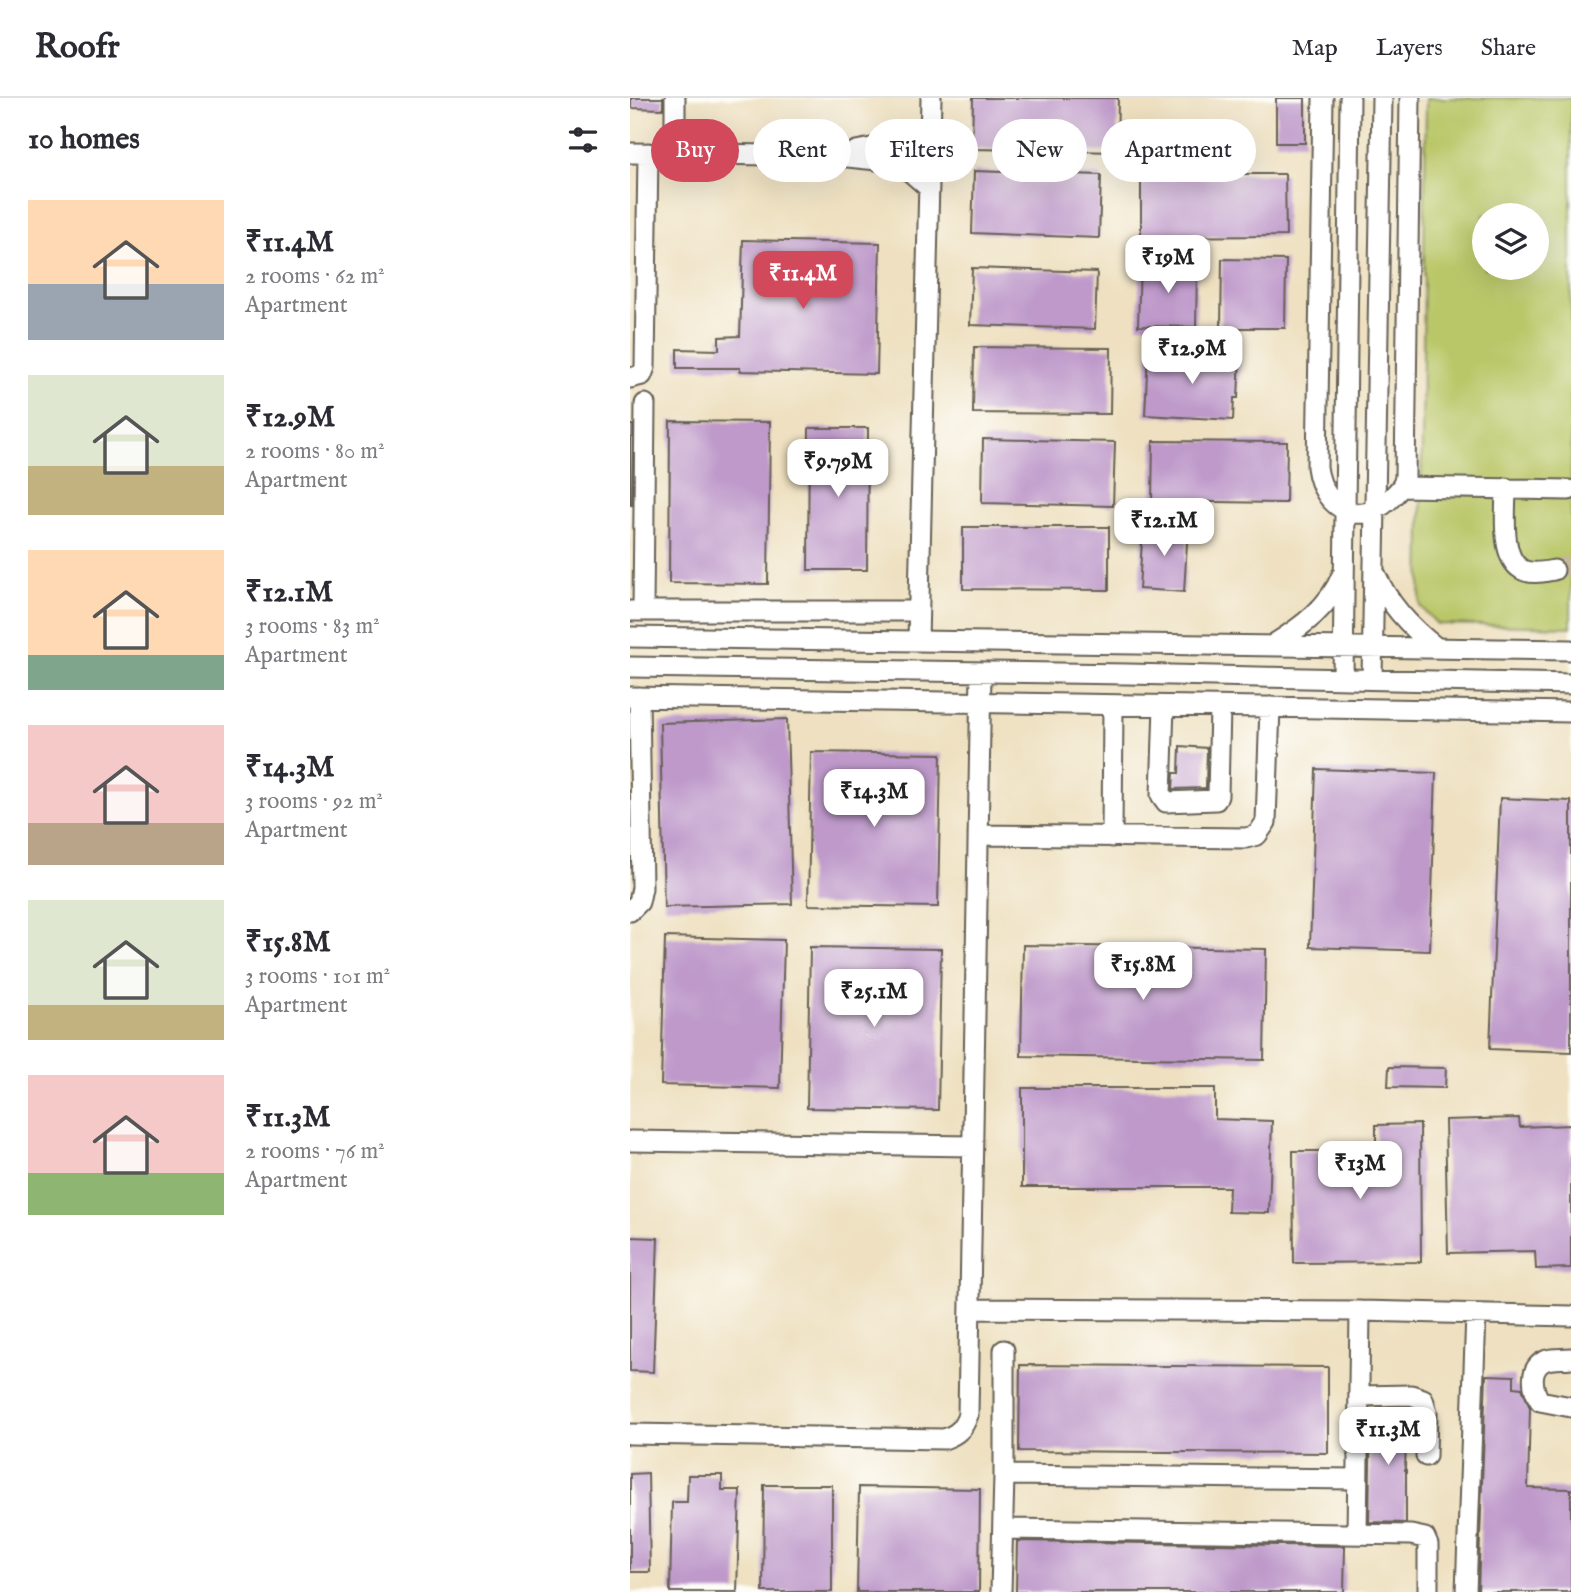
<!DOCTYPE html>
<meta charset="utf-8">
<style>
:root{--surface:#fff;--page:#f7f7f7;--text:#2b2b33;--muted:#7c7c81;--line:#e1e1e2;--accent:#d1495b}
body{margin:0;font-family:"IM FELL English",serif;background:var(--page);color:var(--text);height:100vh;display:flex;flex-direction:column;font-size:26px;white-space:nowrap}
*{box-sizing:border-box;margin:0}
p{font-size:23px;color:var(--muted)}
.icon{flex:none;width:38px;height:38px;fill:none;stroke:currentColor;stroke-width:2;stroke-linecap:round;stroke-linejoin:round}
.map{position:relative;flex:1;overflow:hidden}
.side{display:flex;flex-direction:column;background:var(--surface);width:630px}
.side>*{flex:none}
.hud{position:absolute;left:21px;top:21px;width:665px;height:63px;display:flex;gap:14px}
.fabs{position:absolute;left:842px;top:105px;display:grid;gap:14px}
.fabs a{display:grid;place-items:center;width:77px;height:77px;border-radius:50%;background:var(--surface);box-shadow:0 7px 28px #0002;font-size:35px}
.price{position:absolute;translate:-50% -60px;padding:0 16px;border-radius:14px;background:#fff;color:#222;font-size:23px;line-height:46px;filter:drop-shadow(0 2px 4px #0008)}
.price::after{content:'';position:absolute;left:50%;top:42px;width:21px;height:16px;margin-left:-10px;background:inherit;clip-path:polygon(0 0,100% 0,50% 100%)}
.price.active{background:var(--accent);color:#fff}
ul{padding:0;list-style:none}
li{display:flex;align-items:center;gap:21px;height:175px;padding:0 28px}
li span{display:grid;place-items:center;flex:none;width:196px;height:140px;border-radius:0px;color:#555}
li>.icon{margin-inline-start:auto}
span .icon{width:84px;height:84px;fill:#fffc;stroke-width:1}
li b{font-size:30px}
h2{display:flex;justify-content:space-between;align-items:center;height:84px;padding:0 28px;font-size:30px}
.tag{padding:0 24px;border-radius:32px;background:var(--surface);box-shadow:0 7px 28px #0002;font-size:24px;line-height:63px}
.tag.active{background:var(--accent);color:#fff}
header{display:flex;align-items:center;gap:42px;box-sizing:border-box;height:98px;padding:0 35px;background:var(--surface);border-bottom:2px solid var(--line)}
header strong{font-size:33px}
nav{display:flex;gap:38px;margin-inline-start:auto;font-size:24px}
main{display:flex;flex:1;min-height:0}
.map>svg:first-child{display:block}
.green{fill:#bac769;stroke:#6b7242;stroke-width:2;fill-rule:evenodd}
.building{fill:#be99ca}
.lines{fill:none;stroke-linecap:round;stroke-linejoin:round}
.minor-tunnel{stroke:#c4b99f;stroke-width:19;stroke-dasharray:19 10;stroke-linecap:butt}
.minor-casing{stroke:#666155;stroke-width:23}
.minor{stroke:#fff;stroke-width:19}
</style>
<header>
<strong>Roofr</strong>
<nav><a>Map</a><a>Layers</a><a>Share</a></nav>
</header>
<main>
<section class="side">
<h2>10 homes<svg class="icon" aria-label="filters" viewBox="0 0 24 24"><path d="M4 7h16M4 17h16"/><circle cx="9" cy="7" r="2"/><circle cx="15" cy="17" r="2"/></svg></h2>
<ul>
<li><span style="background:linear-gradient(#ffd9b3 60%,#9aa5b1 0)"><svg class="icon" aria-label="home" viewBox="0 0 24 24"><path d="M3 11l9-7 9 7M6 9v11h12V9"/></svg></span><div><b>₹11.4M</b><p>2 rooms · 62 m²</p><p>Apartment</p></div></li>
<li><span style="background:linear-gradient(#dfe7d0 65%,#c2b280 0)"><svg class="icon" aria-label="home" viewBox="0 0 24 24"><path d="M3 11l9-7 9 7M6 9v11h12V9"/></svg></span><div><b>₹12.9M</b><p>2 rooms · 80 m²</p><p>Apartment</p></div></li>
<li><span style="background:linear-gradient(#ffd9b3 75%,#7fa58c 0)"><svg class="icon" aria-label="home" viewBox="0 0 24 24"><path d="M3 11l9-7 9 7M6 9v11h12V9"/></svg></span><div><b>₹12.1M</b><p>3 rooms · 83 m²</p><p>Apartment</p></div></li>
<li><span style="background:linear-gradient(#f6c9c9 70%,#b9a48a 0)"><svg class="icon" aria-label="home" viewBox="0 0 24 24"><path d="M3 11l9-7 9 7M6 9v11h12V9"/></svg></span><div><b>₹14.3M</b><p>3 rooms · 92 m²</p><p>Apartment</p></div></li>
<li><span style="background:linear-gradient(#dfe7d0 75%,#c2b280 0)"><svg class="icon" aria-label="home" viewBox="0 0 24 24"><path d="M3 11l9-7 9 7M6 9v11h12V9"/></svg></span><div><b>₹15.8M</b><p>3 rooms · 101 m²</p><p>Apartment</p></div></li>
<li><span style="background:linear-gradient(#f6c9c9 70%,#8fb573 0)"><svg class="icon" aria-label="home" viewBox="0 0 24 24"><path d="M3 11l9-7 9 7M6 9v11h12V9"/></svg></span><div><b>₹11.3M</b><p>2 rooms · 76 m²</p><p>Apartment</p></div></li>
</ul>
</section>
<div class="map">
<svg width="941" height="1494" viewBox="0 0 941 1494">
<rect width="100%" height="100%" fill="#fdfcf7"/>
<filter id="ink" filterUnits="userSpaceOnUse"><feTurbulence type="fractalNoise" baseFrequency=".0143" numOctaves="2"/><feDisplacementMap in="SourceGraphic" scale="14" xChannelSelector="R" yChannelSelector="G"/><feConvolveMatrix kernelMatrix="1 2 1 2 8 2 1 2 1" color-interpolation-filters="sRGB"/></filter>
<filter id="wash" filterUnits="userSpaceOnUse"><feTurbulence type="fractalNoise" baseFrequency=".00686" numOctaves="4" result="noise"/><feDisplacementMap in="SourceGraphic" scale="28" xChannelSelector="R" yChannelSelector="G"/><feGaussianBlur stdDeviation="1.57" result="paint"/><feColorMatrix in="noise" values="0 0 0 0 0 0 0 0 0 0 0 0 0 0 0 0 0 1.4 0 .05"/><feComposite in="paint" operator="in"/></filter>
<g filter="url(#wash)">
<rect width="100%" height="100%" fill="#eee0c0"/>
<path class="green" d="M796 0H941V529L807 526 790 508ZM854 117H906V170H854Z"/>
<g id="blocks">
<path class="building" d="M1 0H33V11L1 10Z
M343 0H488L487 54 342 51Z
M646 0H675V45H646Z
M344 73 471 77 469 140 342 135Z
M511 76H655L656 138 511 139Z
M113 142 250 145 247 276 110 273V270H47V251L89 252V239L110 238Z
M592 161 656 162 655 230H591Z
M510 165 567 167 566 229 508 228Z
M342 170 467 174 465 231 340 227Z
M344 249 481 250 480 316 343 315Z
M518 254 610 259 608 300H604L603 322 515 317Z
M40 323 140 324 138 486 39 485Z
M0 327H3L2 407H0Z
M179 330H238L237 472H178Z
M353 341 485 344 483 408 352 405Z
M523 343 657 344 656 405 522 403Z
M513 426 558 429 554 494 509 491Z
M333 429H479V492L333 491Z
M157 621 162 806 34 809 30 625Z
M550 648 577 650 576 690 543 691 544 675H549Z
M181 654 311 656 308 809 178 807Z
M686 671 806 675 800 853 680 849Z
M870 700 941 703V954L860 951Z
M35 839 154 842 150 990 31 987Z
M393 847 636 851 634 962 391 958Z
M180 849 311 851 308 1012 177 1010Z
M759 969 816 970 815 990 758 989Z
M392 990H585V1021L642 1023 639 1115 598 1114 599 1089H392Z
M889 1020 890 1029 941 1027V1170L906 1171 905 1153 818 1155 815 1022Z
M790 1026 791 1164 664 1165 663 1053H746V1027Z
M0 1139 28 1140 23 1274 0 1273Z
M390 1267 698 1269V1355L389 1353Z
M856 1277 884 1278V1289L892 1290 900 1310 898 1390 941 1391V1494H848Z
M741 1312 777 1313 775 1372H776V1425L739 1424Z
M18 1375 20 1474H0V1376Z
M58 1377H92V1392H110L107 1494H40L42 1404H57Z
M134 1387H202V1494H133Z
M229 1389 350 1391 349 1494H227Z
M387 1443 715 1448 714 1494H386Z"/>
</g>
</g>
<g filter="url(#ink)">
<use href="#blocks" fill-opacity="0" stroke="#666155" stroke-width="2"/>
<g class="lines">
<path class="minor-tunnel" d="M924 472 935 469 941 465"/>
<defs>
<path id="minor" d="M693 0 687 369C693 413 733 432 764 397 770 391 774 387 775 379L780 0
M226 53 272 44 300 33
M0 55 208 58 247 62 276 70 299 90
M45 56V0
M0 280 12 277 15 269 18 55
M772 389 939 392
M876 390C876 411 870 459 891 471 900 477 913 474 924 472
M746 477C759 507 781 530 807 550
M0 513H287
M13 513 15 306
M0 539 941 552
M288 543 301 0
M644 546C672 529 700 508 712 477
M0 569 498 576 941 586
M713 580 720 0
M742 581 752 0
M0 599 941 614
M534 608 531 697 536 704 586 702 588 698 590 609
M348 737 616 740 627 737 636 724 640 609
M482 739 483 607
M0 813 9 804 12 790 9 599
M0 1043 342 1048
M340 1211 730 1213 941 1218
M374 1252V1377L727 1381
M941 1260C933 1261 924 1260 917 1262 898 1268 902 1291 910 1303L941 1309
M729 1298 781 1297 793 1301 797 1314 796 1358
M0 1336 314 1341C328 1336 333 1331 338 1317L351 574
M373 1431 781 1437 795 1440 798 1447V1494
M727 1436 730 1213
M371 1494 374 1377
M836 1494 846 1216"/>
</defs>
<use href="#minor" class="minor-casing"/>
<use href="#minor" class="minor"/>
</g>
</g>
</svg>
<div class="fabs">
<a><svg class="icon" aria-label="layers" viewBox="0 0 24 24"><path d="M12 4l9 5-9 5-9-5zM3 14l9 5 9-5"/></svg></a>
</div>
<b class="price" style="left:538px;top:197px">₹19M</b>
<b class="price active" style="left:173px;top:213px">₹11.4M</b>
<b class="price" style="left:562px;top:288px">₹12.9M</b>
<b class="price" style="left:208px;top:401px">₹9.79M</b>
<b class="price" style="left:534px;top:460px">₹12.1M</b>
<b class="price" style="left:244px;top:731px">₹14.3M</b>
<b class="price" style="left:513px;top:904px">₹15.8M</b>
<b class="price" style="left:244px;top:931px">₹25.1M</b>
<b class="price" style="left:730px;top:1103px">₹13M</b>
<b class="price" style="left:758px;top:1369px">₹11.3M</b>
<div class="hud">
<a class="tag active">Buy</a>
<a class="tag">Rent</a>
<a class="tag">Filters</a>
<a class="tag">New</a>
<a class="tag">Apartment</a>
</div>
</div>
</main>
